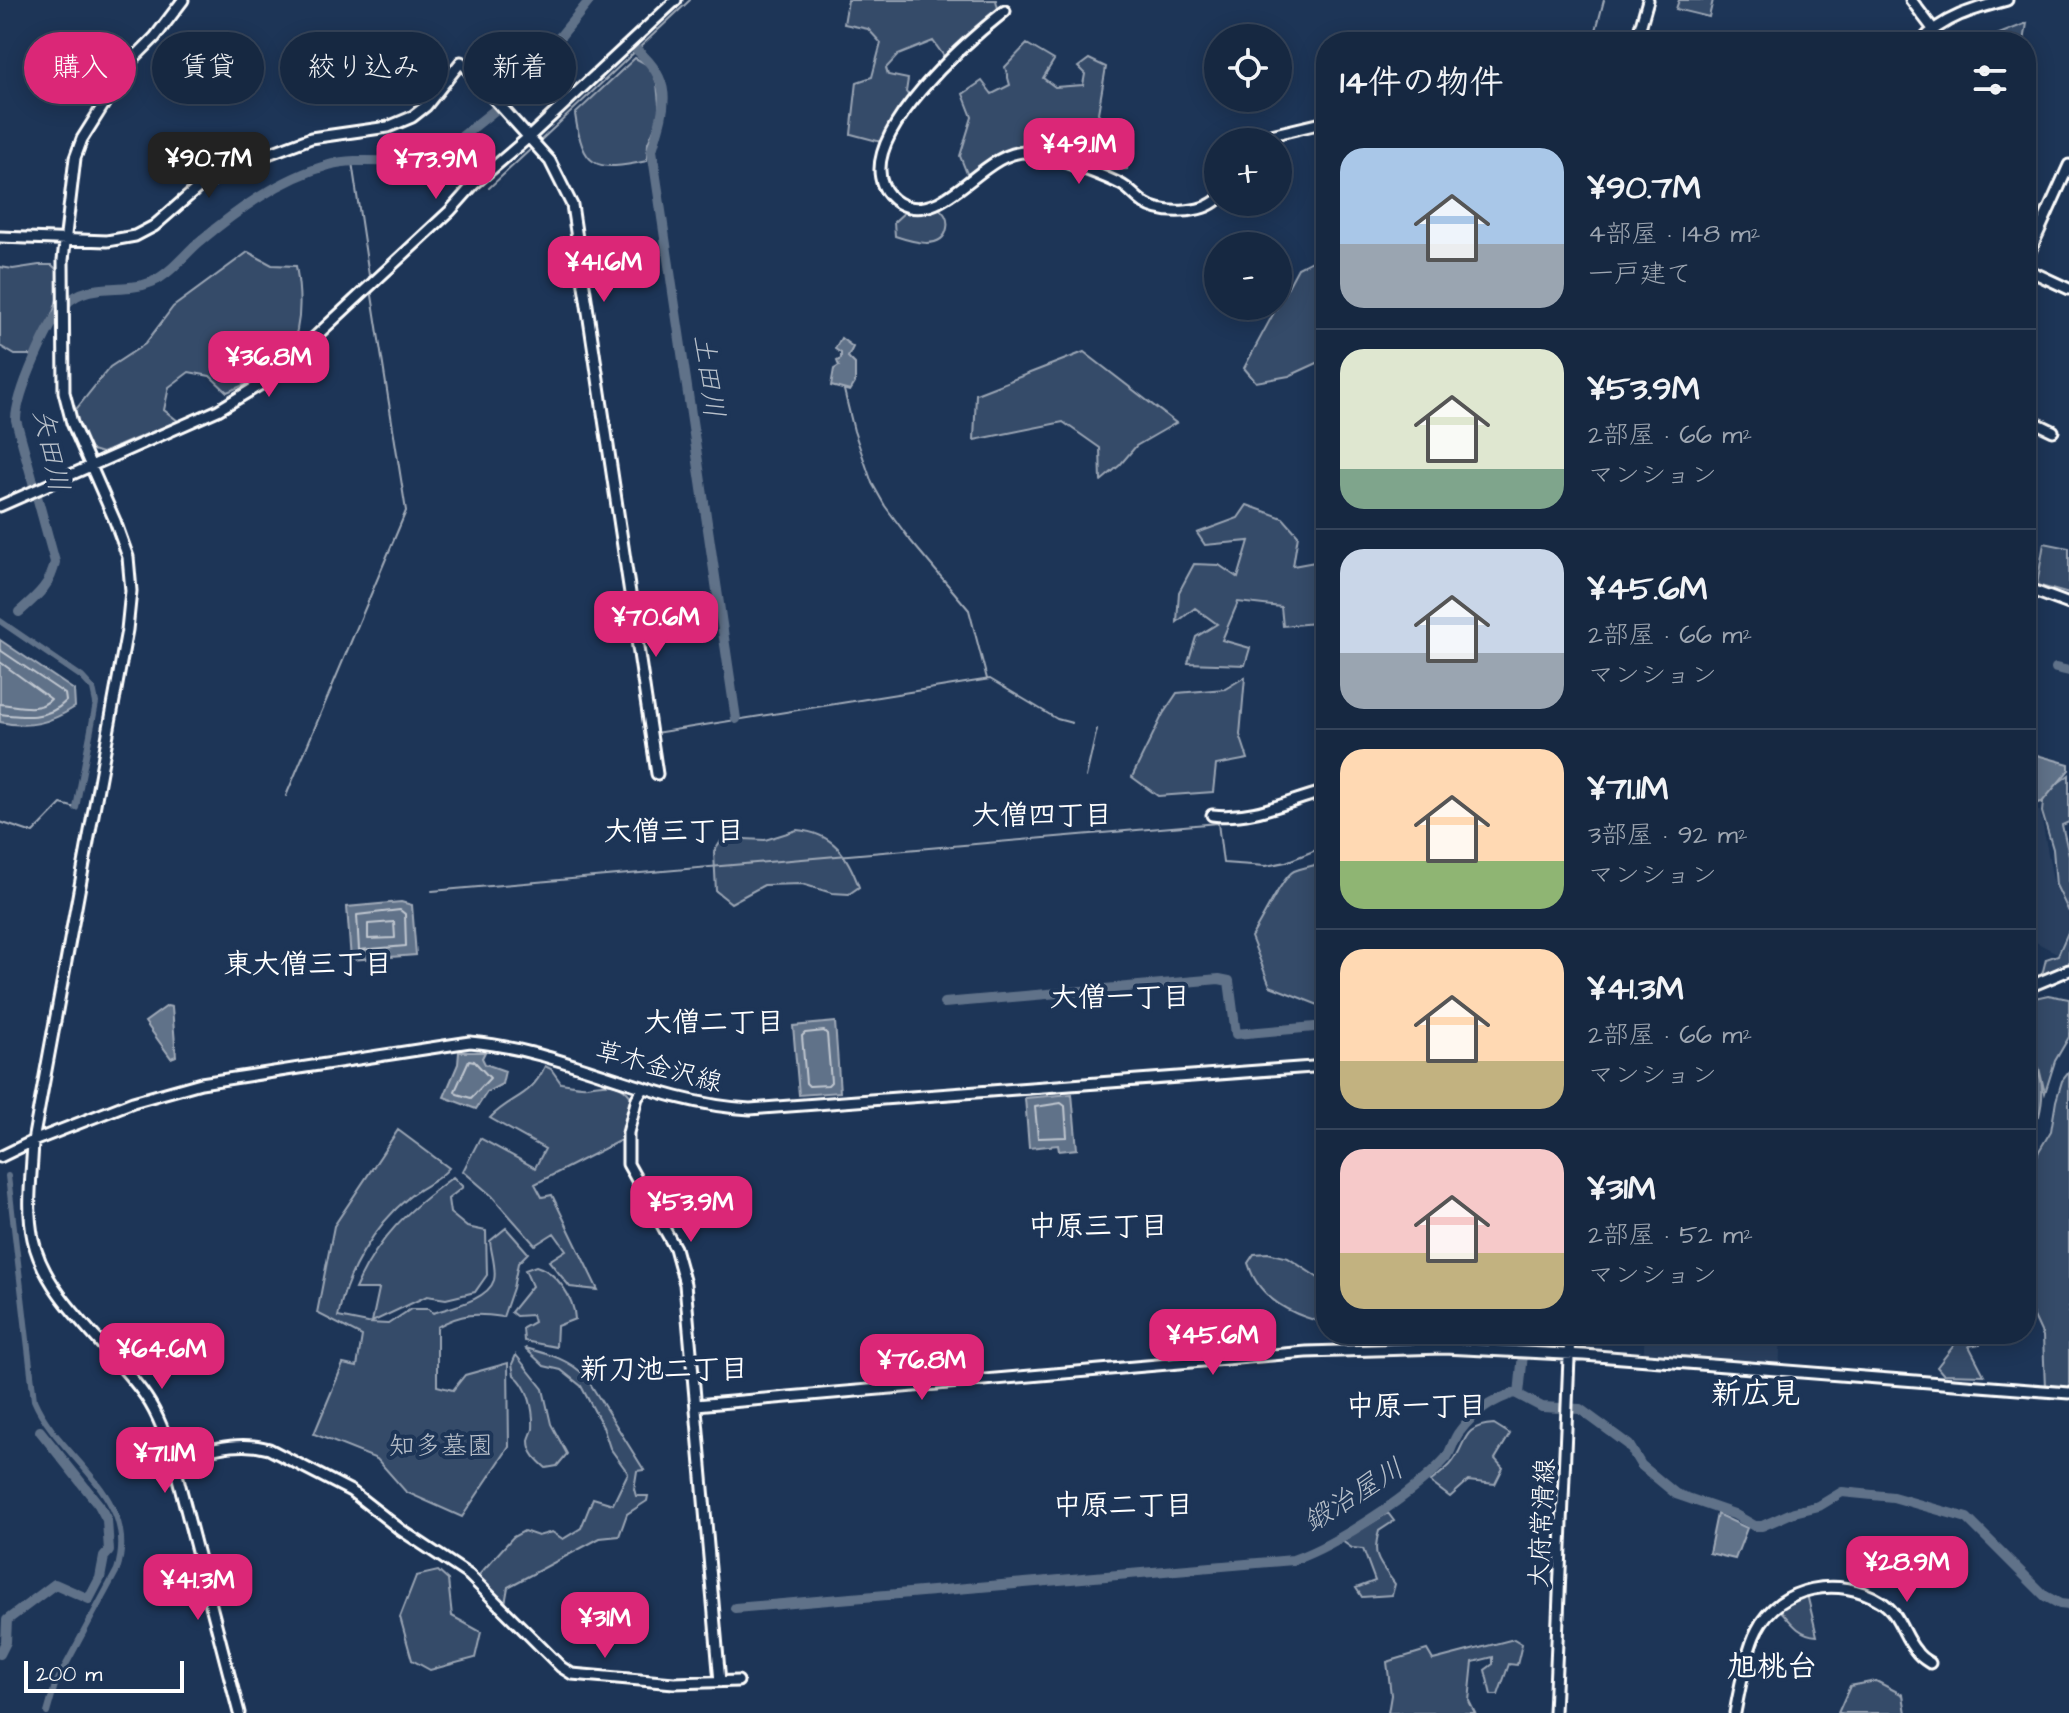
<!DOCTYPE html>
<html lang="ja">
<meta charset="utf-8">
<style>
:root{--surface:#162841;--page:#23344c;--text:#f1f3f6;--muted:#9ea6b1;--line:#35445a;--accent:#db2777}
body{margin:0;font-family:"Architects Daughter","Klee One",sans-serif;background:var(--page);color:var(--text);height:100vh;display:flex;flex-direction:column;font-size:30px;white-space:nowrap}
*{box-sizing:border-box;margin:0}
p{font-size:26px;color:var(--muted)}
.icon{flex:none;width:44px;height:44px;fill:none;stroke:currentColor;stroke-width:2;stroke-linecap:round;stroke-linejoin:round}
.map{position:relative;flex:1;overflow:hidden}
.sheet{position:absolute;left:1316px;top:32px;width:720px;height:1312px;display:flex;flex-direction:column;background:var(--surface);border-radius:32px;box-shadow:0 4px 20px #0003,0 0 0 2px var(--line)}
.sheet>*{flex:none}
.top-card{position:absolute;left:24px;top:32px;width:760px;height:72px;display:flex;gap:16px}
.fabs{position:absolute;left:1204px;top:24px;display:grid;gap:16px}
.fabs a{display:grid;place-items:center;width:88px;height:88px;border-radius:50%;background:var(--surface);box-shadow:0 4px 20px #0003,0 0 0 2px var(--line);font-size:40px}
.scale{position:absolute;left:24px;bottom:20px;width:160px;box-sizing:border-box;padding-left:8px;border:4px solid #fff;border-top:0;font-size:22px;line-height:28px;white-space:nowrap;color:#fff;-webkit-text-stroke:6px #1d3557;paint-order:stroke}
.price{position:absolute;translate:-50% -68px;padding:0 18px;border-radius:16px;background:var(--accent);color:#fff;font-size:26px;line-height:52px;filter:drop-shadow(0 2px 4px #0008)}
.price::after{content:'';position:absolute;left:50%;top:48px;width:24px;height:18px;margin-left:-12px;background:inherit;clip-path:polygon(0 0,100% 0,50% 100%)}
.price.selected{background:#222;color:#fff}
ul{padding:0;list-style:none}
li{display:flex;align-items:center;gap:24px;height:200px;padding:0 24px}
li+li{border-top:2px solid var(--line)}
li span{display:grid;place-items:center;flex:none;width:224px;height:160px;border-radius:24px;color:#555}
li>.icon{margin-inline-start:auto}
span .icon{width:96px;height:96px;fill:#fffc;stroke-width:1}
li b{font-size:34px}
h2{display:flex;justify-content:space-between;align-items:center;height:96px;padding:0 24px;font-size:34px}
.chip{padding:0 28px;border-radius:36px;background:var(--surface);box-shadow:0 4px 20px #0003,0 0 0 2px var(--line);font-size:28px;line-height:72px}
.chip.selected{background:var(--accent);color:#fff}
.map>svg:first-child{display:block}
.built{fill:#2a4161}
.green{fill:#364b69;stroke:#9aa5b4;stroke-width:2}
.water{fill:#617289;stroke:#a0aab8;stroke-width:2}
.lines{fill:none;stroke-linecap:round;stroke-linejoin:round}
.shore{stroke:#c0c7d0;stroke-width:2}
.stream{stroke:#a0aab8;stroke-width:2}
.canal{stroke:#617289;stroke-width:6}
.river{stroke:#617289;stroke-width:10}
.secondary-casing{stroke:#fff;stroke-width:15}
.secondary{stroke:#1d3557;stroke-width:9}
.labels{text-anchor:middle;stroke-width:8;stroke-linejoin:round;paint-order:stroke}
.street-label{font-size:26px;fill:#fff;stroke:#1d3557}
.park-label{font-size:26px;fill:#b9c0ca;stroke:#1d3557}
.water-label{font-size:28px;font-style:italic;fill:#b8c0ca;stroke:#1d3557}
.neighbourhood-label{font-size:28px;font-weight:bold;fill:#fff;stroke:#1d3557}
.quarter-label{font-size:30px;font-weight:bold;fill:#fff;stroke:#1d3557}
</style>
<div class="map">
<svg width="2069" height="1713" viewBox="0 0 2069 1713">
<rect width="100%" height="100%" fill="#1d3557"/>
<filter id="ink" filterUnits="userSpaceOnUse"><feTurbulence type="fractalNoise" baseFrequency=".0125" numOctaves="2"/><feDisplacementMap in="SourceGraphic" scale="16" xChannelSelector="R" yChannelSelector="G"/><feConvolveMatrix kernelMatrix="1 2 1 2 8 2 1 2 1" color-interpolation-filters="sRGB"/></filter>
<g filter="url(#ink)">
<path class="built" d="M2033 810 2040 811 2054 886 2069 915V926L2057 953 2026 937V811Z
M1645 1334H1781L1779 1371 1643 1360Z"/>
<path class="green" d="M848 0H996L999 13 946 59 933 41 898 55 886 68 888 75 908 79 906 92 910 97 896 115 885 143 851 134 857 82 872 77 881 43 868 29 844 24Z
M1679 0H1713L1709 17 1676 9Z
M2027 23 2024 42H1987L1986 39Z
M1027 44 1054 60 1043 78 1055 87 1083 85 1085 74 1078 67 1089 59 1106 67 1098 113 1102 118 1119 121 1121 134 1131 136 1127 169 1096 171 1082 141 1020 146 968 176 960 156 972 117 963 94 982 81 992 94 1010 85 1005 67Z
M635 58 650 66 657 83 660 115 648 143 647 161C595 172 583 169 575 114Z
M936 206C944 212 949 218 947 228 943 252 910 241 895 236L894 222 906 211Z
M248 252 272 265 296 266C301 294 303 326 289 352 279 371 246 384 227 392L210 376 189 372 169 387 164 410 178 421 102 453 89 449 74 412 110 367 145 344 173 307Z
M1326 257V359L1289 376 1256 382 1244 368 1298 268 1316 259Z
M39 265H52L60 273C60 308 47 324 35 355H15L0 346V267L13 269Z
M1084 352 1176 423 1136 446 1120 465 1101 481 1100 448 1063 422 974 440 976 394Z
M1247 505 1283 518 1298 535 1293 566 1320 561 1326 563V622L1283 626 1281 607 1238 602 1222 640 1250 648 1245 665 1188 663 1196 637 1217 624 1195 608 1177 622 1179 592 1194 564 1219 565 1238 578 1249 541 1205 545 1197 533 1238 518Z
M2044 543 2069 548V594L2037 585Z
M1245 677 1240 735 1248 759 1216 765 1213 792 1158 796 1132 777 1163 714 1177 693 1225 689Z
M2069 775V822L2062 825 2069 855V912L2056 885 2053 849 2042 812 2044 793Z
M797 830C833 833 847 854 859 887L849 894 832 893 802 884 764 885 731 903 716 891 714 852 723 838 765 840Z
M1326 863V1008L1270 986 1251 937C1260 924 1283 876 1294 871 1304 867 1316 865 1326 863Z
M2069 930V965L2042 975 2046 959 2058 955Z
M2048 995 2069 999V1037L2055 1061 2045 1093 2039 1068 2026 1062V1000Z
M545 1066 551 1069 561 1083C569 1084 579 1087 587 1086 607 1083 619 1080 632 1098L621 1140 535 1184 542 1197 552 1195 598 1290 570 1287 549 1261 566 1250 554 1233 535 1245 492 1196 463 1171 480 1138 535 1168 545 1149 490 1118C512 1095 530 1099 545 1066Z
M2069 1072V1389L2045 1387 2043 1336 2026 1299V1187L2039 1151 2051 1131 2056 1101 2062 1081Z
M398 1130 449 1168C439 1181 422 1186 409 1197 374 1226 346 1273 338 1317L368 1323 388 1324 411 1309H428L433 1313C451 1307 488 1300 494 1280 497 1269 491 1253 490 1241L506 1228 528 1253 518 1263 513 1288 503 1317C475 1313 462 1313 437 1327V1386L453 1390 465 1375 508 1363 509 1447 462 1517 406 1492 377 1459 314 1434 343 1364 357 1367 362 1336 317 1313 334 1226Z
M453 1177 463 1187 448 1199 450 1213 467 1227 486 1231 487 1275 475 1292 446 1299 427 1296 372 1322 379 1289H355C378 1237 408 1210 453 1177Z
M1268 1253 1288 1258 1326 1283V1323C1291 1315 1258 1298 1248 1263L1254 1254Z
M536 1266C557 1272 574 1298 575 1319L557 1326 556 1347 524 1341 523 1328 534 1322 532 1315 516 1316 511 1312 532 1286 525 1270Z
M1950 1334H1978L1980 1344 1969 1346 1984 1375 1943 1374 1937 1367 1958 1340Z
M525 1348C548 1354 569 1359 586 1377L644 1470 637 1471 634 1489 636 1496H648L647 1501 627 1514 619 1536 600 1538 508 1587 505 1604 478 1576 513 1537 524 1531 538 1536 552 1532 563 1539 581 1528 593 1498 613 1504 628 1473 610 1448 603 1427 581 1386 561 1370 544 1366Z
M516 1355 543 1389 551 1424 567 1454 557 1466 546 1468C538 1461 529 1453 529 1441 529 1437 532 1433 533 1429 534 1411 529 1386 514 1375L512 1364Z
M1494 1424 1510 1434 1495 1459 1503 1468 1495 1484 1468 1481 1450 1497 1430 1482C1436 1477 1444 1471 1450 1465 1468 1445 1459 1426 1494 1424Z
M1388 1513 1394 1521 1379 1531C1371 1558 1380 1563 1395 1584L1392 1595 1362 1597 1356 1588 1375 1581 1363 1549 1352 1548 1342 1541Z
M438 1571 448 1580 452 1616 481 1632 475 1658 430 1670 412 1660 400 1617 416 1576Z
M1806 1590 1817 1636C1800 1635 1792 1624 1781 1611L1782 1605Z
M1514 1639 1522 1644 1517 1665 1509 1664 1498 1695H1491L1485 1670 1493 1664V1657L1473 1662 1469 1701 1475 1713H1388L1391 1695 1387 1662 1427 1650 1433 1660Z
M1876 1681 1903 1695 1906 1713H1838L1850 1686Z"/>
<path class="water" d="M841 338 853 347 848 357 855 364V383L850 391 831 386 834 369 839 366 837 361 841 359V353L835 349Z
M0 640 74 690 75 707C50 723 29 729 0 722Z
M2026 752 2069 764V770L2042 802 2026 805Z
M401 902 412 905 416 955 351 960 347 907Z
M167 1006 172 1007 176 1056 171 1058 145 1022Z
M835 1022 840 1092 799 1095 793 1026Z
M459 1052H485L482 1058 485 1064 505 1071 502 1084 487 1092 476 1109 444 1097 458 1064Z
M2026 1062C2047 1068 2043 1100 2039 1116L2026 1111Z
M1072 1094 1077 1149 1059 1151 1058 1145 1029 1148 1025 1098Z
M1717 1514 1747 1528 1735 1559 1709 1553Z"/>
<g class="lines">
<path class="shore" d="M0 650 65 694 66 701C48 720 24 717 0 714
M0 662 51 699C38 713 17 705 0 704
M400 910 405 914 406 946 359 950 357 915Z
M394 922 395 938 368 939V924Z
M824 1031 827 1034 831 1082 828 1085 809 1086 806 1083 802 1036 805 1033Z
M469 1060 474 1061 490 1078 471 1098 457 1094 455 1091Z
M1061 1103 1065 1106 1067 1137 1038 1138 1035 1107Z"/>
<path class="stream" d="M1593 42 1604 0
M540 141 690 0
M352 162 370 282
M489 188 532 148
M844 390 854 431 872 483 885 506 910 540 969 610 987 679
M655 733 990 679 1057 719 1072 723
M1086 777 1097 729
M286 796 406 511 371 289
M0 822 33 833 61 804 76 808
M432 891 1218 823 1223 863 1266 866 1286 862 1326 846"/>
<path class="canal" d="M0 621 82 677 93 689 96 703 76 808
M8 1176 34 1400C59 1459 141 1496 117 1570L55 1685 47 1713"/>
<path class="river" d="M637 50C675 83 665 107 652 150L736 719
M19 612C36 597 51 585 55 562L16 420C16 395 48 322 66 304 89 280 124 294 152 282 170 274 184 255 199 242 236 211 281 178 329 165 364 155 403 168 438 156L511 97 590 0
M2056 668 2069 671
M944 1003 1219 979 1229 981 1236 1034 1326 1026
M1519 1394 1525 1334
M735 1608 1293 1560C1338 1544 1414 1494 1446 1458 1452 1450 1453 1439 1460 1431 1473 1413 1494 1399 1515 1393L1542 1407 1580 1409 1629 1445 1641 1465 1676 1494 1734 1514 1755 1526H1762L1794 1512 1819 1506 1842 1492 1893 1497 1967 1518 2045 1596 2060 1604 2069 1605
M0 1654 6 1642 7 1620 55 1584 89 1599 100 1578 104 1557 109 1551 107 1520 99 1505 40 1431"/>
<defs>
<path id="secondary" d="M183 0 155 37 131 61 82 139 75 158 63 260 64 392 72 423 115 521 128 557 131 591 127 630 33 1141C32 1173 26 1207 33 1239 46 1300 112 1347 146 1397 159 1416 166 1438 173 1459L239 1713
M1911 0 1933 29
M1005 11C967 41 861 133 883 185 886 192 892 199 899 203 944 228 983 149 1028 152 1047 154 1102 175 1120 184 1129 188 1135 197 1144 203 1162 215 1202 214 1218 199
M1636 42 1648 0
M1921 42C1942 17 1977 8 2007 0
M1256 142 1267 136 1326 122
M0 237 107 241 135 236 154 226 200 186 244 163 311 138 388 127 412 117 426 106 461 62 550 161 572 205 657 774
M2026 260 2069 165
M2026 269 2069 289
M2026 418 2053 431
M0 506 218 410 271 378 450 211 474 184 529 137 676 0
M2026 588 2069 604
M1212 815C1253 820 1287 801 1326 791
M2026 988 2069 970
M644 1088 637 1098 628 1133V1164L675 1248 685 1284 720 1682
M0 1157 33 1141 133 1102 201 1083 470 1042C566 1050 653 1104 750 1109L1326 1066
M696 1405 1306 1352 1444 1348 1584 1355 2069 1393
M173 1459C205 1452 236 1439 269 1449L351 1491 401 1530 469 1575 561 1667 572 1674 674 1683 738 1681
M1554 1713 1570 1334
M1735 1713C1739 1691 1747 1649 1757 1630 1780 1585 1840 1576 1880 1601 1900 1613 1902 1635 1916 1651 1919 1656 1925 1660 1930 1663"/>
</defs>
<use href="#secondary" class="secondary-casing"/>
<use href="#secondary" class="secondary"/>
</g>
</g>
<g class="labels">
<g class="street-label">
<text transform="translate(659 1066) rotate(15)" y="9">草木金沢線</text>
<text transform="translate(1541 1523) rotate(-87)" y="9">大府常滑線</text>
</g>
<g class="park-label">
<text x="441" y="1454">知多墓園</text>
</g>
<g class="water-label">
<text transform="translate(710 376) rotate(82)" y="10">土田川</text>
<text transform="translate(52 450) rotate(78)" y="10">矢田川</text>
<text transform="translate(1353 1494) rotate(-32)" y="10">鍛治屋川</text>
</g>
<g class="neighbourhood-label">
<text x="1042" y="824">大僧四丁目</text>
<text x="674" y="840">大僧三丁目</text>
<text x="308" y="973">東大僧三丁目</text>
<text x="1120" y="1006">大僧一丁目</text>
<text x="714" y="1031">大僧二丁目</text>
<text x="1098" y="1235">中原三丁目</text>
<text x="664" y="1378">新刀池二丁目</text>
<text x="1416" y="1415">中原一丁目</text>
<text x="1123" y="1514">中原二丁目</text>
</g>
<g class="quarter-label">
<text x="1756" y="1403">新広見</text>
<text x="1772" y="1676">旭桃台</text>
</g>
</g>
</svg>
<div class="fabs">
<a><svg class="icon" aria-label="locate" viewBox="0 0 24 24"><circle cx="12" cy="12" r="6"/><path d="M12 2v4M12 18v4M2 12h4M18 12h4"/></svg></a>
<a>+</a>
<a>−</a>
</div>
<div class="scale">200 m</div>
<b class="price" style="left:1079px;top:186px">¥49.1M</b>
<b class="price selected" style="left:209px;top:200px">¥90.7M</b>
<b class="price" style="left:436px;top:201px">¥73.9M</b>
<b class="price" style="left:604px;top:304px">¥41.6M</b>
<b class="price" style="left:269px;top:399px">¥36.8M</b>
<b class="price" style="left:656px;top:659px">¥70.6M</b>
<b class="price" style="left:691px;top:1244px">¥53.9M</b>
<b class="price" style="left:1213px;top:1377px">¥45.6M</b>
<b class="price" style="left:162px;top:1391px">¥64.6M</b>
<b class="price" style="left:922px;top:1402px">¥76.8M</b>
<b class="price" style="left:165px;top:1495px">¥71.1M</b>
<b class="price" style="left:1907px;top:1604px">¥28.9M</b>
<b class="price" style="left:198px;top:1622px">¥41.3M</b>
<b class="price" style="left:605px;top:1660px">¥31M</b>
<div class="top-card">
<a class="chip selected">購入</a>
<a class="chip">賃貸</a>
<a class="chip">絞り込み</a>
<a class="chip">新着</a>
</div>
<section class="sheet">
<h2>14件の物件<svg class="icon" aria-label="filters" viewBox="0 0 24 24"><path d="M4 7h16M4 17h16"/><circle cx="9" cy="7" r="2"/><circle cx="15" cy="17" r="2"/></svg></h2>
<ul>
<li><span style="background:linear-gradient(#a9c7e8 60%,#9aa5b1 0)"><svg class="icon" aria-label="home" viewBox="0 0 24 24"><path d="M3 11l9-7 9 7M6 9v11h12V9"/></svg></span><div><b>¥90.7M</b><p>4部屋 · 148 m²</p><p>一戸建て</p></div></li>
<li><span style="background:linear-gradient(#dfe7d0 75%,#7fa58c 0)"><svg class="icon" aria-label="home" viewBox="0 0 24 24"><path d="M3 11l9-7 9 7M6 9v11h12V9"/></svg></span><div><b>¥53.9M</b><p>2部屋 · 66 m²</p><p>マンション</p></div></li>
<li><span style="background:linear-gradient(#c9d6e8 65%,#9aa5b1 0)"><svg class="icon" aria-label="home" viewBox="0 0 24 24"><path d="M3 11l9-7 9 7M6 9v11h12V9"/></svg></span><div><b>¥45.6M</b><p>2部屋 · 66 m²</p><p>マンション</p></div></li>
<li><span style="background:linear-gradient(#ffd9b3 70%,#8fb573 0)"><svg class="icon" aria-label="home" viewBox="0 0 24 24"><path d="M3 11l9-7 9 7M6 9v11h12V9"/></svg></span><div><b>¥71.1M</b><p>3部屋 · 92 m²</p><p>マンション</p></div></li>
<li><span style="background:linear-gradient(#ffd9b3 70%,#c2b280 0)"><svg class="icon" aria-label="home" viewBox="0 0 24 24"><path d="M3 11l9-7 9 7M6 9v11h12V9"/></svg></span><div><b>¥41.3M</b><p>2部屋 · 66 m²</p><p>マンション</p></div></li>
<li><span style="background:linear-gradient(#f6c9c9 65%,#c2b280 0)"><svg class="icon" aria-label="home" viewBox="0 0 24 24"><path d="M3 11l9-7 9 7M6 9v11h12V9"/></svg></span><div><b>¥31M</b><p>2部屋 · 52 m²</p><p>マンション</p></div></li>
</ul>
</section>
</div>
